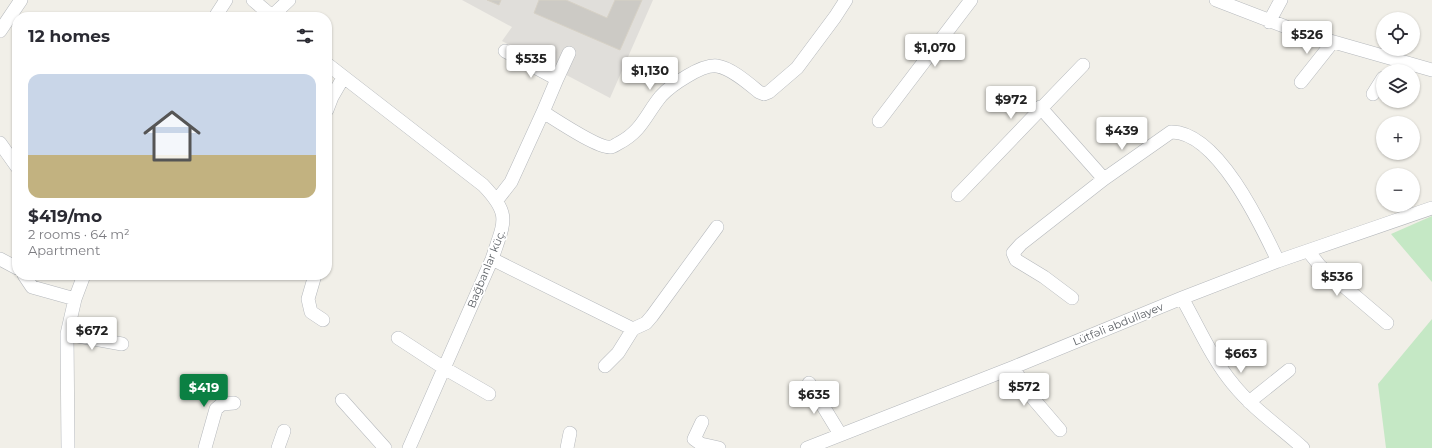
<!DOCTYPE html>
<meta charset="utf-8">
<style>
:root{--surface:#fff;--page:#f2f2f3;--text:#2b2b33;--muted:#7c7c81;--accent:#0b8043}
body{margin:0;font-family:Montserrat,sans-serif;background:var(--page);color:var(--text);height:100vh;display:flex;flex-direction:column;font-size:15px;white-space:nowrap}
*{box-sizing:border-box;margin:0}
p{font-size:13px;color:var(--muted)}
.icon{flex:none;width:22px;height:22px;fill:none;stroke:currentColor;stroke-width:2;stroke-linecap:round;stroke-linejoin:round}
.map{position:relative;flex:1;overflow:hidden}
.panel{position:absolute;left:12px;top:12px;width:320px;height:268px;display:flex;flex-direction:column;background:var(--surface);border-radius:16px;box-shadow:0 1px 3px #0004}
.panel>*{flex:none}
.buttons{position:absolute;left:1376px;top:12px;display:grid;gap:8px}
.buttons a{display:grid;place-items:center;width:44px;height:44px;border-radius:50%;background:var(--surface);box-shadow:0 1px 3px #0004;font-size:20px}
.price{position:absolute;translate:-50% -34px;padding:0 9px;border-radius:4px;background:#fff;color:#222;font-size:13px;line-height:26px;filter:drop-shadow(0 1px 2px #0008)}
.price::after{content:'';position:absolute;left:50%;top:24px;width:12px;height:9px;margin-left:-6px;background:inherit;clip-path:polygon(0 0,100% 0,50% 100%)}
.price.on{background:var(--accent);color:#fff}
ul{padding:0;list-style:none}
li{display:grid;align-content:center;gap:8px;height:212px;padding:0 16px}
li span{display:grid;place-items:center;height:124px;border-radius:12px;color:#555}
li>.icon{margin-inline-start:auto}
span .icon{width:72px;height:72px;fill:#fffc;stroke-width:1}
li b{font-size:17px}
h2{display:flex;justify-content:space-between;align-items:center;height:48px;padding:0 16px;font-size:17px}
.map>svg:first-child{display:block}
.industrial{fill:#e0deda}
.green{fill:#c5e8c5}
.building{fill:#cccac5;stroke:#d6d1c6}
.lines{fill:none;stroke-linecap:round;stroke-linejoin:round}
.minor-casing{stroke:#b5b8bc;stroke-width:14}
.minor{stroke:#fff;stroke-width:13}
.labels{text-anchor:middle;stroke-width:3.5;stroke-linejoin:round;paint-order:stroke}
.street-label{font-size:11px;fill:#5f6368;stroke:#fff}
</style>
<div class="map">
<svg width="1432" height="448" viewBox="0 0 1432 448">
<rect width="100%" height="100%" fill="#f1efe8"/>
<path class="industrial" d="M462 0H653L610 98 502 41 512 27Z"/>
<path class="green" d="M1432 216V282L1391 234Z
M1432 319V448H1386L1378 384Z"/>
<path class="building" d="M487 0H501L499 5Z
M539 0H566L607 18 615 0H642L620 50 534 13Z"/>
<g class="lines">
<defs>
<path id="minor" d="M253 0 273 17
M1216 0 1302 33 1432 70
M272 16 289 0
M215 17 226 0
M1269 22 1281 0
M0 31 21 0
M505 51 557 79 543 112
M327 64 483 185C512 215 504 222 492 259L409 448
M557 79 569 53
M1301 82 1332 43
M1373 94 1383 78
M1040 107 1104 179
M327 110 332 97 343 78
M879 121 971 0
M0 143 17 167
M958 195 1083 65
M497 200 511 182 543 112C556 120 599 149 611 147 613 147 617 144 619 143 642 131 646 114 661 96 671 85 702 64 717 66 731 68 748 83 759 92L764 94 769 92 797 68 835 17 846 0
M1308 251 1320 266 1387 323
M0 259 17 268
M492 259 633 329
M24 275 32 287 75 299
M315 275 308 299 311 312 323 320
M1072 298 1044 277 1016 260 1013 253 1021 244 1104 179 1171 132C1217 131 1261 225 1278 261
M1182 298C1198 326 1212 359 1233 384 1253 409 1280 427 1303 448
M67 334 122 344
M398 338 444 368 489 394
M605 366 618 353 633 329 646 323 652 316 717 227
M1014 367 1024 388 1060 430
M809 383 840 434
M342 400 385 448
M1249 402 1289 370
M702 422 694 439 701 444 719 448
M68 448 67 334 75 299 84 275
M205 448 216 409 222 404 234 403
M278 448 284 431
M567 448 570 433
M807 448 1014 367 1182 298 1278 261 1432 208"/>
</defs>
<use href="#minor" class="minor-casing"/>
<use href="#minor" class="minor"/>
</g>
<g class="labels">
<g class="street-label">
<text transform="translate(486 269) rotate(-68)" y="4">Bağbanlar küç.</text>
<text transform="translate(1118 324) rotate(-22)" y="4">Lütfəli abdullayev</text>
</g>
</g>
</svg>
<div class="buttons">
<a><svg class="icon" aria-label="locate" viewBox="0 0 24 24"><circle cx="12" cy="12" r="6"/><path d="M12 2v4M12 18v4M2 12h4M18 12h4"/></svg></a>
<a><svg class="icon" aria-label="layers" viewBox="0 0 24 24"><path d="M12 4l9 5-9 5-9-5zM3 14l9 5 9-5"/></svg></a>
<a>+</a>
<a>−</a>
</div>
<b class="price" style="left:1307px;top:55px">$526</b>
<b class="price" style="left:935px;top:68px">$1,070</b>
<b class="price" style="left:531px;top:79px">$535</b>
<b class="price" style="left:650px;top:91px">$1,130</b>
<b class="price" style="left:1011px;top:120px">$972</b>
<b class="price" style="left:1122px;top:151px">$439</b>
<b class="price" style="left:1337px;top:297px">$536</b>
<b class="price" style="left:92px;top:351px">$672</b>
<b class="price" style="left:1241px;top:374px">$663</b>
<b class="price" style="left:1024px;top:407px">$572</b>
<b class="price on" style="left:204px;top:408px">$419</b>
<b class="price" style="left:814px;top:415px">$635</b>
<section class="panel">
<h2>12 homes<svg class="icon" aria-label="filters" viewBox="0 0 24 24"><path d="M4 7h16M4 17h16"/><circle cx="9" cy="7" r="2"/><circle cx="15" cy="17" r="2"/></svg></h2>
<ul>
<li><span style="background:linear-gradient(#c9d6e8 65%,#c2b280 0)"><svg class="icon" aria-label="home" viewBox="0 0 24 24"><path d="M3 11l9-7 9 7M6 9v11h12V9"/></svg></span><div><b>$419/mo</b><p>2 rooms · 64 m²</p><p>Apartment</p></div></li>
</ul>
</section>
</div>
